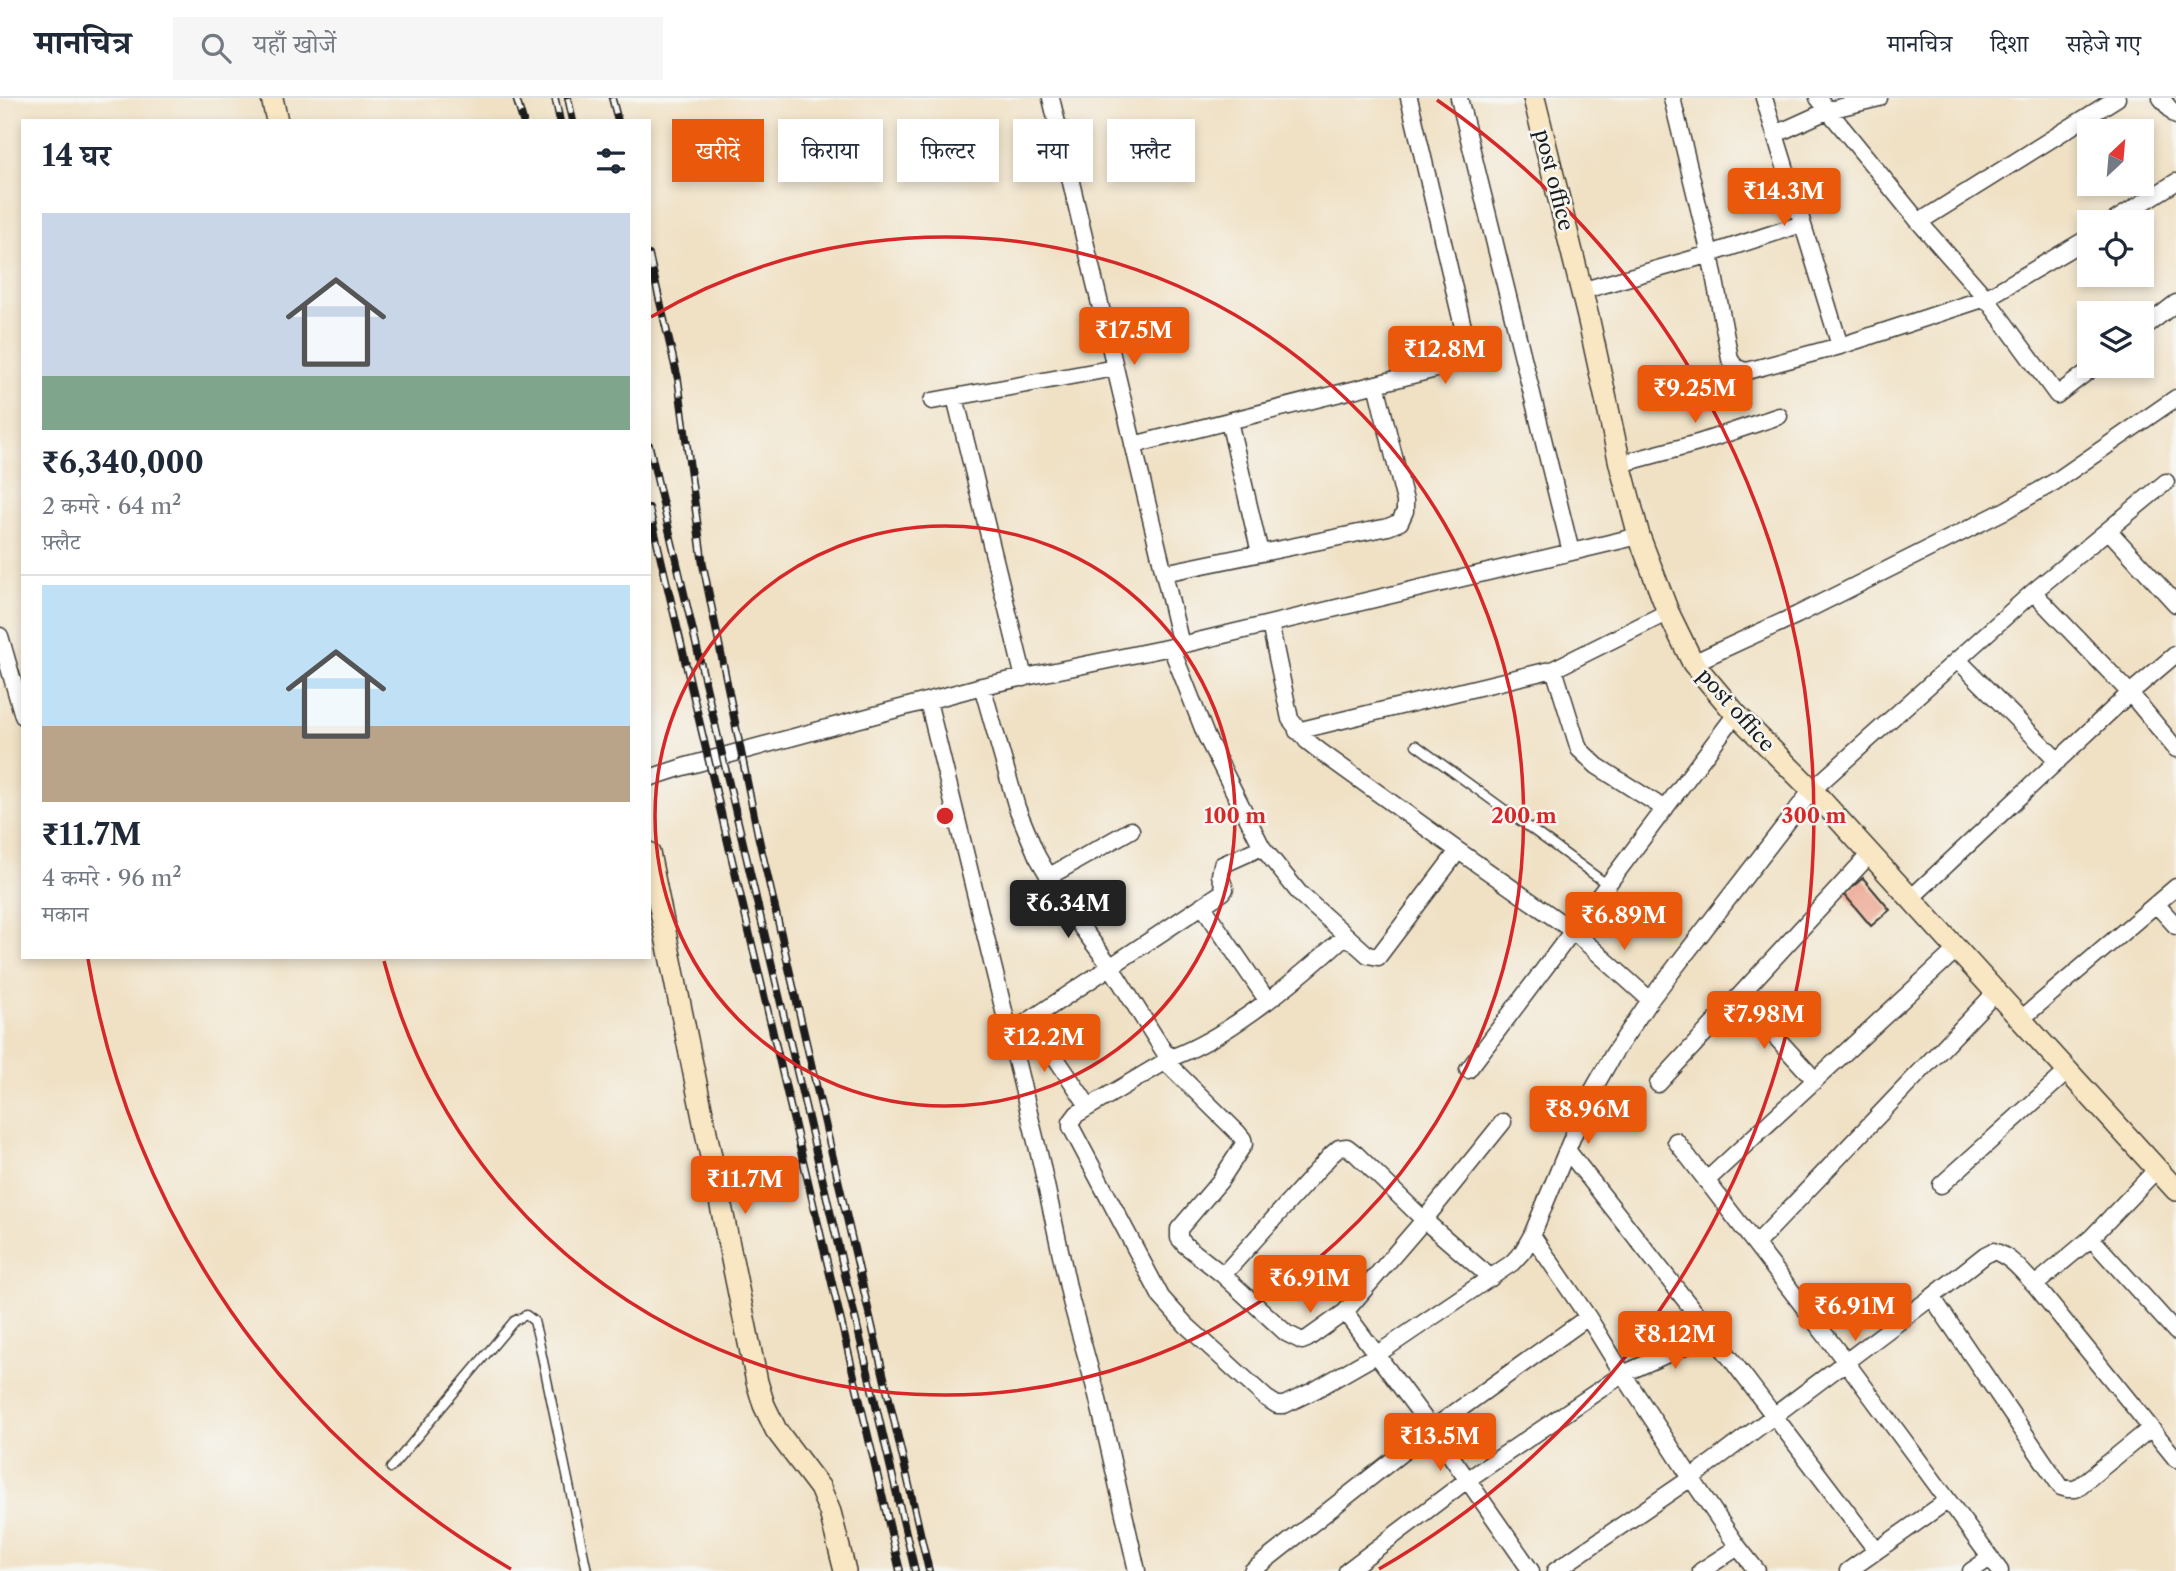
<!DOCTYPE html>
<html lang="hi">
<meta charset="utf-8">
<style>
:root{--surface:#fff;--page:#f6f6f7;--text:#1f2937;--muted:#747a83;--line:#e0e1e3;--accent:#ea580c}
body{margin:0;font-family:"Libre Caslon Text","Noto Serif Devanagari",serif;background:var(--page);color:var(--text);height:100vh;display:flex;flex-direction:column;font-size:26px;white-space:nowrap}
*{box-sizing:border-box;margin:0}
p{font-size:23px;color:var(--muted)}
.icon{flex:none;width:38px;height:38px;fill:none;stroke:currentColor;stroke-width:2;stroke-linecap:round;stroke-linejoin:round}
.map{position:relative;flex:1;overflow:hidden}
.side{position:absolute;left:21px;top:21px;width:630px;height:840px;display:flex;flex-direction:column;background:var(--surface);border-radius:0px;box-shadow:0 4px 10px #0003}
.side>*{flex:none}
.guide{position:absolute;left:672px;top:21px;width:665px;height:63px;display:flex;gap:14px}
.needle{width:46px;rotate:26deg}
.fabs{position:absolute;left:2077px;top:21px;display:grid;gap:14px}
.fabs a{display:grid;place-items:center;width:77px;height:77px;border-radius:0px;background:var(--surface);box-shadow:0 4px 10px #0003;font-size:35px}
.price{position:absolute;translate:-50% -60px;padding:0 16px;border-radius:7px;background:var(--accent);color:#fff;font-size:23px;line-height:46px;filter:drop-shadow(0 2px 4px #0008)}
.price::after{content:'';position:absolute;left:50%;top:42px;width:21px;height:16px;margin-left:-10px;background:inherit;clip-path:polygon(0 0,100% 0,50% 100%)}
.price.selected{background:#222;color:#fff}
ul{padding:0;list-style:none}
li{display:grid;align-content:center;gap:14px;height:371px;padding:0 21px}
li+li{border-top:2px solid var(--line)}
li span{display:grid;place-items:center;height:217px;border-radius:0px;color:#555}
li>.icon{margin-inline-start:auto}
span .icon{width:126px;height:126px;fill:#fffc;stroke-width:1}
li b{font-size:30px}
h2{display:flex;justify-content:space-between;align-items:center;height:84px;padding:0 21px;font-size:30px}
.tag{padding:0 24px;border-radius:0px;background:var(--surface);box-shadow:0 4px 10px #0003;font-size:24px;line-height:63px}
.tag.selected{background:var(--accent);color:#fff}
header{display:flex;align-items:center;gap:42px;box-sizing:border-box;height:98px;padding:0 35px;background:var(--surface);border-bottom:2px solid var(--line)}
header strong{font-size:33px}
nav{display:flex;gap:38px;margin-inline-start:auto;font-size:24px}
.search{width:490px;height:63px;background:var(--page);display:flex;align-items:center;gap:18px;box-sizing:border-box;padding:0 24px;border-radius:0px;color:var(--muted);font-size:26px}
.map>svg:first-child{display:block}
.building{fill:#eca590}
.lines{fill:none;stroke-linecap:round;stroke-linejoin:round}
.lane-casing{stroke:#3c3a35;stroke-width:11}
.street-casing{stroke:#3c3a35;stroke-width:19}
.secondary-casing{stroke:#3c3a35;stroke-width:24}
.lane{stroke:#fff;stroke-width:8}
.street{stroke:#fff;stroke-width:16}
.secondary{stroke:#f9e7c3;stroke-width:21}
.rail-casing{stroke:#1c1c1c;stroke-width:8}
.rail{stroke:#f6f6f2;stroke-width:5;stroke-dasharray:16;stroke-linecap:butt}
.ring{fill:none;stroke:#d62828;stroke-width:3.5}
.labels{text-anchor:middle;stroke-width:5;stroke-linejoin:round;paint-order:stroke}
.street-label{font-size:21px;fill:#1c1c1c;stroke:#f6f6f2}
.centre{fill:#d62828;stroke:#f6f6f2;stroke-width:3.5}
.ring-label{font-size:21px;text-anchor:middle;font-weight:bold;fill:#d62828;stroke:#f6f6f2;stroke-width:5;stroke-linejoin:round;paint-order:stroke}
</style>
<header>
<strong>मानचित्र</strong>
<div class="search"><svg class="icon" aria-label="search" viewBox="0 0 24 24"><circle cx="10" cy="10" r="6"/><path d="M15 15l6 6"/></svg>यहाँ खोजें</div>
<nav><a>मानचित्र</a><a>दिशा</a><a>सहेजे गए</a></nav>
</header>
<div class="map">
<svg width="2176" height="1473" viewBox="0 0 2176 1473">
<rect width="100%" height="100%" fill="#f6f6f2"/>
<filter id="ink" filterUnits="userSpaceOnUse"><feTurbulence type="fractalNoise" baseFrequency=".0143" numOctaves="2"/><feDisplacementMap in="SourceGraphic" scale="14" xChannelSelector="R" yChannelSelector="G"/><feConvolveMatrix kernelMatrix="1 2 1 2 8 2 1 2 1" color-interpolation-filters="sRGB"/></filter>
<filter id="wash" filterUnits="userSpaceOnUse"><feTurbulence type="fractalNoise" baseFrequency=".00686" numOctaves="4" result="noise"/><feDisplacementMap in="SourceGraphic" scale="28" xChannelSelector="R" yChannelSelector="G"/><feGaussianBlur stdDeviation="1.57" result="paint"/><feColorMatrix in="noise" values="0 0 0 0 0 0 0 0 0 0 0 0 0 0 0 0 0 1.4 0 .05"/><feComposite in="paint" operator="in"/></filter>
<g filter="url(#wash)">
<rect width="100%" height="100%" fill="#f0e1c5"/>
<g id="blocks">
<path class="building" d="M1863 780 1890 812 1871 828 1844 796Z"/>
</g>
</g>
<g filter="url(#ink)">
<use href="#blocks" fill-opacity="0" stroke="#3c3a35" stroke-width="2"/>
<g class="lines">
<defs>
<path id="lane" d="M1416 647 1608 787
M391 1370 514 1223 526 1217 534 1223 538 1239 587 1473"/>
<path id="street" d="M1051 0 1181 547
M1459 0 1571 454
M1672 0 1710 156 1730 261C1734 269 1739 272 1747 273L1840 248 1986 200 2090 139
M1764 0 1840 248
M1818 0 1919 124 1986 200 2057 297 2095 268
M2161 0 2176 18
M1776 36 1829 12 1879 0
M1919 124 2117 0
M2112 124 2176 84
M1581 193 1710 156 1802 126
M2142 231 2176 205
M955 299 1024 580
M932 303 1115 270
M1229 323 1260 455
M1133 347 1440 270C1462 261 1463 252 1463 229L1409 0
M1620 366 1698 345 1779 318
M2108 432 2176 506
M1164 475 1388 429 1400 424 1405 413V403L1376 286
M2033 494 2130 595 2176 651
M0 538 23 618
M1171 549 1206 638 1262 749 1300 796 1368 857 1378 859 1452 761 1455 755 1453 749 1321 654 1307 643 1290 621 1270 526
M1958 562 2058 663
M1693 565 1797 517 2006 412 2056 383 2176 300
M1554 571 1579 651 1597 668 1665 711
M982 588 1017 710 1037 758 1067 810 1111 869 1165 955 1173 959C1231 937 1299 880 1345 838
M928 603 1041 1064 1071 1203 1097 1297 1137 1473
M1297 633 1554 571 1668 514
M649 680 683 669 982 588 1181 547 1639 438
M1453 749 1573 833 1650 902
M1048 779 1131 732
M1910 801 2130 595 2176 556
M2156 806 2176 828
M1202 807 1267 902
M1739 899 1815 982
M1030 922 1089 1009
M2020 922 2176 789
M1009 936 1223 794 1225 791 1220 777 1222 767 1262 749
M1173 959 1077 1016 1071 1024V1029L1161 1199 1186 1227 1266 1300 1277 1307H1284L1315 1292 1376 1257 1512 1165 1523 1153 1532 1137 1589 999 1614 955 1650 902 1812 692 2033 494 2166 384
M1166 964 1238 1035 1243 1041 1244 1046 1220 1083 1179 1131V1140L1185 1147 1223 1177 1286 1235 1302 1243 1307 1241 1345 1214 1424 1122 1503 1024
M1468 972 1736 616
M1658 986 1870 756
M1676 1043 1846 1264 2000 1473
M1567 1052 1712 1236 1876 1452
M1706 1083 1956 852
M1941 1087 2067 974
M1532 1137 1588 1219 1623 1276 1691 1380 1738 1449 1757 1473
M2091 1140 2176 1234
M1756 1146 1996 894
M1223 1177 1331 1057 1339 1050 1347 1049 1356 1056 1424 1122 1491 1180
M2035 1187 2091 1140 2157 1071
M1932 1199 2061 1389 2068 1391H2076L2151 1330
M1345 1214 1432 1331 1531 1473
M1252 1473 1432 1331 1588 1219
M1347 1473 1467 1382 1623 1276 1712 1236
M1555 1473 1691 1380 1932 1199 1985 1157 1993 1153C2011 1158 2023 1175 2035 1187L2176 1361
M1701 1473 1738 1449
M1848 1473 1947 1403
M1971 1473 1990 1460"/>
<path id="secondary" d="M272 0 277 23
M1534 0 1589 223 1620 366 1639 438 1668 514 1693 565 1736 616 1812 692 2176 1092
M649 755 757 1284 764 1307 776 1332 820 1390 830 1414 845 1473"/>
</defs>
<use href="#lane" class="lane-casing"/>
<use href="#street" class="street-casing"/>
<use href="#secondary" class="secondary-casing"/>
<use href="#lane" class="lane"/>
<use href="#street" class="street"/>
<use href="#secondary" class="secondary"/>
<defs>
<path id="rail" d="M516 0 523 23
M555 0 560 23
M568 0 573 23
M612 0 618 23
M649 157 678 281 703 467 758 737 929 1473
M649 347 915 1473
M649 410 900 1473"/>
</defs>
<use href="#rail" class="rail-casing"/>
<use href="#rail" class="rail"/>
</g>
</g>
<g class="ring">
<circle cx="945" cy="718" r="290"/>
<path d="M651 219A579 579 0 1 1 384 863"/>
<path d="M511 1471A869 869 0 0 1 88 861M1437 2A869 869 0 0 1 1379 1471"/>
</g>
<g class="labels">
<g class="street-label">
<text transform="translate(1554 82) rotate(76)" y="7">post office</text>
<text transform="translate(1736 612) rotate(48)" y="7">post office</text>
</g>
</g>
<circle cx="945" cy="718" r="10" class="centre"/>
<g class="ring-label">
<text x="1235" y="725">100 m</text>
<text x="1524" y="725">200 m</text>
<text x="1814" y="725">300 m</text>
</g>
</svg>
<div class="fabs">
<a><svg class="needle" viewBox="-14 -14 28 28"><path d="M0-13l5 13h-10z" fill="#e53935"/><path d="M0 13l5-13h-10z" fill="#747a83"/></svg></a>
<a><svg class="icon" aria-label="locate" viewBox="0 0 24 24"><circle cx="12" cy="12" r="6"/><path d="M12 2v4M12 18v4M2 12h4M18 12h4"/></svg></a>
<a><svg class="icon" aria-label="layers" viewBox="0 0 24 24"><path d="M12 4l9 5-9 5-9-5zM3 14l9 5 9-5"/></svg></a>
</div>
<b class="price" style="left:1784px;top:130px">₹14.3M</b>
<b class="price" style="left:1134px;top:269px">₹17.5M</b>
<b class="price" style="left:1445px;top:288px">₹12.8M</b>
<b class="price" style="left:1695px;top:327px">₹9.25M</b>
<b class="price selected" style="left:1068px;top:842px">₹6.34M</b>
<b class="price" style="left:1624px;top:854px">₹6.89M</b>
<b class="price" style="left:1764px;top:953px">₹7.98M</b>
<b class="price" style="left:1044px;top:976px">₹12.2M</b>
<b class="price" style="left:1588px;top:1048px">₹8.96M</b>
<b class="price" style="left:745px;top:1118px">₹11.7M</b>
<b class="price" style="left:1310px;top:1217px">₹6.91M</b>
<b class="price" style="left:1855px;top:1245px">₹6.91M</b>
<b class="price" style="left:1675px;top:1273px">₹8.12M</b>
<b class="price" style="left:1440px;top:1375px">₹13.5M</b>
<div class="guide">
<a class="tag selected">खरीदें</a>
<a class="tag">किराया</a>
<a class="tag">फ़िल्टर</a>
<a class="tag">नया</a>
<a class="tag">फ़्लैट</a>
</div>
<section class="side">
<h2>14 घर<svg class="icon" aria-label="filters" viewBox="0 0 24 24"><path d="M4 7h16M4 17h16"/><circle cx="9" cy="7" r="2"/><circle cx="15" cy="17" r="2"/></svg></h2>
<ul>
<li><span style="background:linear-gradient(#c9d6e8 75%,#7fa58c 0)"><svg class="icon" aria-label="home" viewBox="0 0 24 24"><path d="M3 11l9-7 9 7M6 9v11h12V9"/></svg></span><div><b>₹6,340,000</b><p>2 कमरे · 64 m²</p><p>फ़्लैट</p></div></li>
<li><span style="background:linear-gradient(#bfe0f5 65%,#b9a48a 0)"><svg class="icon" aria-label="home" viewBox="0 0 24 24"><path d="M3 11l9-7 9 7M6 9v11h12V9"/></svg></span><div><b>₹11.7M</b><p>4 कमरे · 96 m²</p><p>मकान</p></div></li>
</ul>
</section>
</div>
